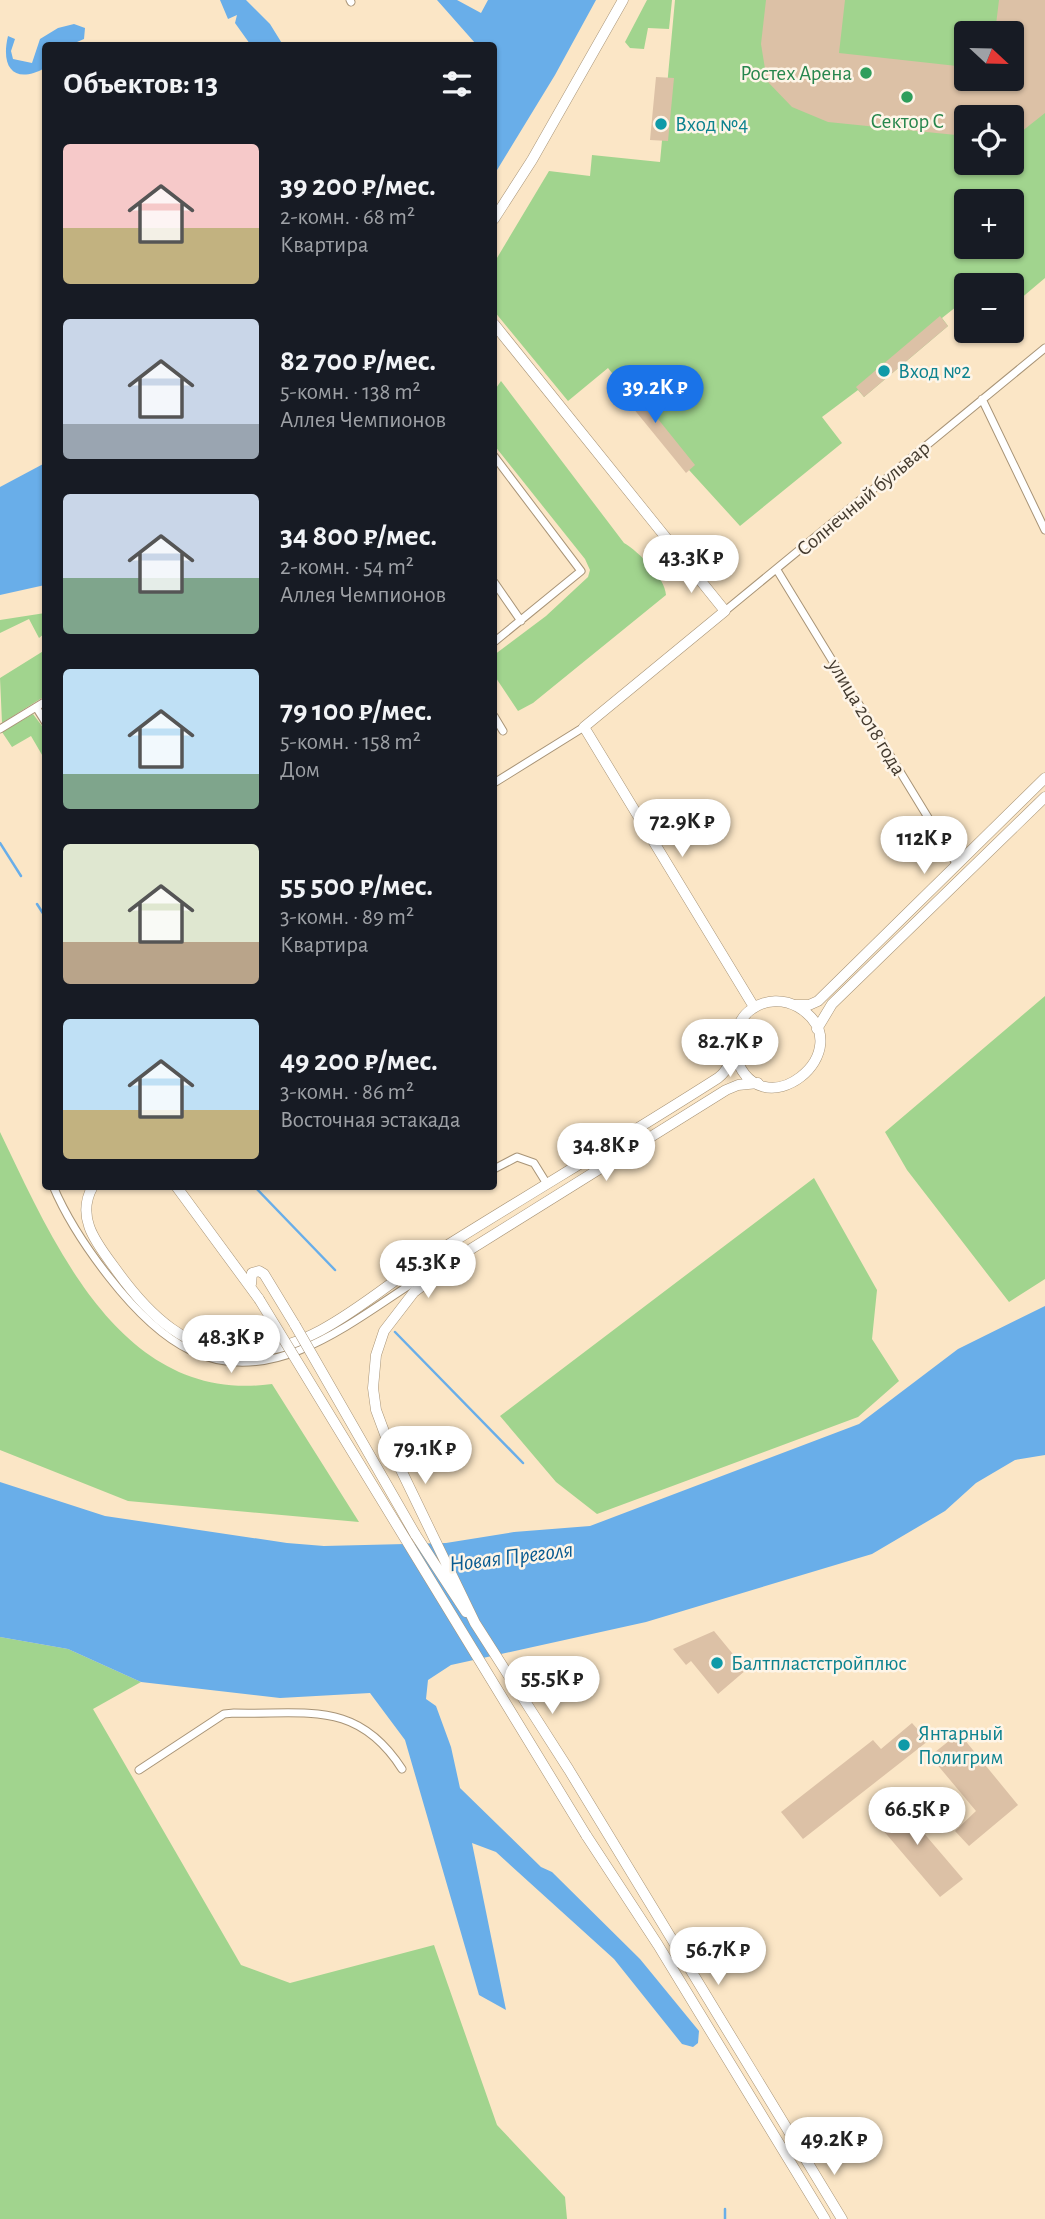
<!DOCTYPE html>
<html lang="ru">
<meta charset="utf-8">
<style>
:root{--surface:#171b24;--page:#242831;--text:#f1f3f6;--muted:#9ea1a6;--accent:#1a73e8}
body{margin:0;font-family:"Alegreya Sans",sans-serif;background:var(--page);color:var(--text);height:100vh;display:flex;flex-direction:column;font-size:26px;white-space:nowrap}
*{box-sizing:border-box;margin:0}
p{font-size:23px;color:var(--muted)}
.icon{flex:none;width:38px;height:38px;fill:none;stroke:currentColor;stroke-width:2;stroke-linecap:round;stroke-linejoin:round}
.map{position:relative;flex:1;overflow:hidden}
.drawer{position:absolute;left:42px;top:42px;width:455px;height:1148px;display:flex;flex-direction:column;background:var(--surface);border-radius:7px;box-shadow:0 2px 5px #0004}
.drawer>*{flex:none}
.needle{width:46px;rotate:112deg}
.buttons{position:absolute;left:954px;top:21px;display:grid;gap:14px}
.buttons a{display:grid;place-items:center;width:70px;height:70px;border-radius:7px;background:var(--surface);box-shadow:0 2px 5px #0004;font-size:35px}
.price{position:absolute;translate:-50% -60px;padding:0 16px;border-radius:24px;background:#fff;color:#222;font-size:23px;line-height:46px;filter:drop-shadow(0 2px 4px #0008)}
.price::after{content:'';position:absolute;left:50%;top:42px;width:21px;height:16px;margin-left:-10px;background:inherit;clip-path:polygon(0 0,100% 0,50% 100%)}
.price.active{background:var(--accent);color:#fff}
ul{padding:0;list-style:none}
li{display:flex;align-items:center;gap:21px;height:175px;padding:0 21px}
li span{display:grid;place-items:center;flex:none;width:196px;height:140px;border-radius:7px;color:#555}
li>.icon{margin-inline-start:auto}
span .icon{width:84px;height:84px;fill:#fffc;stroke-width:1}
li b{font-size:30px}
h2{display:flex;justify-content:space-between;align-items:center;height:84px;padding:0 21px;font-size:30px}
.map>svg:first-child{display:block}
.green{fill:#a1d48e;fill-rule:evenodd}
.water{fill:#69aee9}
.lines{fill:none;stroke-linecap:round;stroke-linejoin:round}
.stream{stroke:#69aee9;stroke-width:2.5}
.building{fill:#dcc1a6}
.street-casing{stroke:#a89477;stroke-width:9}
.secondary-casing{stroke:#a89477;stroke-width:11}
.street{stroke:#fff;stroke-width:7}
.secondary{stroke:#fff;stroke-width:10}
.secondary-bridge-casing{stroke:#a89477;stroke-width:11;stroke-linecap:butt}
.secondary-bridge{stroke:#fff;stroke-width:10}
.leisure-dot{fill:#2e9e5b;stroke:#fef5e8;stroke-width:2.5}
.culture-dot{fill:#0f9aa8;stroke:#fef5e8;stroke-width:2.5}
.labels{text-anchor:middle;stroke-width:5;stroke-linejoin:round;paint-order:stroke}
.leisure-label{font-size:21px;fill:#27864d;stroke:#fef5e8;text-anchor:end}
.culture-label{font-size:21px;fill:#0d838f;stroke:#fef5e8;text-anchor:start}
.street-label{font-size:21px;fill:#443b2f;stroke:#fef5e8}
.water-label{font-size:23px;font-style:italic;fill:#095b91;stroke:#fef5e8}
</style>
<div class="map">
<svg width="1045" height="2219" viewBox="0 0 1045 2219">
<rect width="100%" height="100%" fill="#fbe6c6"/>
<path class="green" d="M647 0H672L669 29 648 28 644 49 630 48 625 42Z
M675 0H1045V278L1012 306V285H966V299L942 318 948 326 864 397 858 390 822 417 842 443 740 526 689 470 608 368 568 401 494 311V263L549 171 590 176 592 155 660 162ZM966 33H1012V79H966ZM966 117H1012V163H966ZM966 201H1012V247H966Z
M501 381 624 543C639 552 665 577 666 595L533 703 518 711 494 675V655L546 616 588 577 590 570 585 559 494 445V391Z
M45 613V633L39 638 29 619 0 633V620Z
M45 650V696L2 723 0 678Z
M33 714 45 730V760L31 736 12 747 2 732Z
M1045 996V1279L1009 1302 907 1170 885 1132Z
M0 1132C54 1244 121 1405 272 1384L359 1522 128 1501 0 1450Z
M814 1178 877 1290 872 1339 899 1381 858 1417 597 1514 556 1482 500 1416Z
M0 1637 68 1649 141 1682 93 1709 241 1965 290 1983 434 1945 497 2125 565 2197 567 2219H0Z"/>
<path class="water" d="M220 0H246L270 24 283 45 250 44 235 23 237 15 228 19Z
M437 0H457L481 13 488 0H596L555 75 494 175V46L474 45 475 43Z
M74 24 85 28 84 39 70 45 46 46 45 68C16 84 0 70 8 36L15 39 11 51 13 59 32 63 40 39 58 28Z
M45 463V585L0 595V487Z
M1045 1306V1455L1015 1460 976 1483 945 1511 872 1554 646 1622 451 1665 428 1680 426 1699 436 1706 451 1747 460 1788 541 1867 552 1872 640 1959 699 2031 698 2043 693 2047 682 2044 614 1959 496 1852 472 1843 506 2010 479 1995 405 1740 370 1693 280 1698 141 1682 68 1649 0 1637V1482L105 1516 287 1543 324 1546 446 1543 514 1532 590 1526 859 1424 958 1349Z"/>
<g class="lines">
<path class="stream" d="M0 843 21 876
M37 904 46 918
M254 1186 335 1270
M395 1332 523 1463
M725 2219V2209"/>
</g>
<path class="building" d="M766 0H845L839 53 966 67V79H1012V33H995L999 0H1045V113L1021 132 1012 133V117H966V136L828 122 792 107 767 81 761 44Z
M656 77 674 78 668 141 650 140Z
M940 316 948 326 864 397 856 387Z
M625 378 695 465 686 473 615 386Z
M714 1631 746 1670 718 1694 691 1661 686 1665 673 1649Z
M912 1723 928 1741 803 1839 781 1812 873 1740 881 1749Z
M959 1733 1018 1805 969 1846 955 1831 976 1811 930 1756Z
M893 1797 963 1879 940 1897 870 1815Z"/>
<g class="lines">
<defs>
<path id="street" d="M350 0 351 2
M982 399 1045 530
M494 456 581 571 494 642
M777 570 957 865
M494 582 521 621
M725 611 1045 348
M36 707 46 723
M494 716 503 731
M0 729 46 701
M494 783 584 727
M494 1169 517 1157 534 1163 547 1184
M53 1186C67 1219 87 1249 109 1277 159 1341 214 1385 300 1350 354 1328 400 1287 451 1260
M139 1770 224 1714 234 1713C306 1715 357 1699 402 1769"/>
<path id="secondary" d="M494 219 532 160 623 0
M494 324 725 611 584 727 754 1007
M795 1005H809L818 1001 1045 778
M817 1029 832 1004 1045 797
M758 1083 738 1085 726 1090 471 1249 414 1292 384 1331 376 1355 373 1388 376 1410 389 1445 475 1623 569 1770 842 2219
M93 1186C74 1219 99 1246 117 1271 149 1315 187 1353 245 1352 318 1351 377 1289 435 1253 529 1194 624 1138 718 1078 742 1060 726 1026 752 1009 766 999 784 999 798 1007 867 1048 757 1138 734 1051
M176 1186 259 1299
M251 1284 252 1273 259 1271 264 1274 295 1325
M415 1534 466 1612
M586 1835 658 1945 825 2219"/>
</defs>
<use href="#street" class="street-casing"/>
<use href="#secondary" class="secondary-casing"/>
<use href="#street" class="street"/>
<use href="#secondary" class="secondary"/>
<defs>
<path id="secondary-bridge" d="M259 1299 586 1835
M295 1325 415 1534"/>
</defs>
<use href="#secondary-bridge" class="secondary-bridge-casing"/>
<use href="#secondary-bridge" class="secondary-bridge"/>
</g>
<g class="leisure-dot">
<circle cx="866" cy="73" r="7"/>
<circle cx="907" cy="97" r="7"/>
</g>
<g class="culture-dot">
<circle cx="661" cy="124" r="7"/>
<circle cx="884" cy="371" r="7"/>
<circle cx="717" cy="1663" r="7"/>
<circle cx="904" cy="1745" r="7"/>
</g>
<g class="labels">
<g class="leisure-label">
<text x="852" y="80">Ростех Арена</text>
<text x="907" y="128" text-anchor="middle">Сектор C</text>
</g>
<g class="culture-label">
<text x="675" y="131">Вход №4</text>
<text x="898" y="378">Вход №2</text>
<text x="731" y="1670">Балтпластстройплюс</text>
<text x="918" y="1740">Янтарный<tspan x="918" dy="24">Полигрим</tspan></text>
</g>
<g class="street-label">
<text transform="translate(863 498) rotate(-40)" y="7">Солнечный бульвар</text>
<text transform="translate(867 717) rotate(59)" y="7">улица 2018 года</text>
</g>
<g class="water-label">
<text transform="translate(511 1556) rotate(-7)" y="8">Новая Преголя</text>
</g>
</g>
</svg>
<div class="buttons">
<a><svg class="needle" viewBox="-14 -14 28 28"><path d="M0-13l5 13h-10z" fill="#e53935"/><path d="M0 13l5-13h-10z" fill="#9ea1a6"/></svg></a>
<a><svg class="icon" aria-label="locate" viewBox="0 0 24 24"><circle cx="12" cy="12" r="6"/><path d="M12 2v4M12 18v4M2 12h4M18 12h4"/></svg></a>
<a>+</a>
<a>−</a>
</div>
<b class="price active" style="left:655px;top:425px">39.2K ₽</b>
<b class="price" style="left:691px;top:595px">43.3K ₽</b>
<b class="price" style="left:682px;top:859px">72.9K ₽</b>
<b class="price" style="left:924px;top:876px">112K ₽</b>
<b class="price" style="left:730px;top:1079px">82.7K ₽</b>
<b class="price" style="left:606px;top:1183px">34.8K ₽</b>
<b class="price" style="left:428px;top:1300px">45.3K ₽</b>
<b class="price" style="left:231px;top:1375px">48.3K ₽</b>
<b class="price" style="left:425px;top:1486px">79.1K ₽</b>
<b class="price" style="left:552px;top:1716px">55.5K ₽</b>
<b class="price" style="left:917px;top:1847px">66.5K ₽</b>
<b class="price" style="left:718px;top:1987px">56.7K ₽</b>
<b class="price" style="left:834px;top:2177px">49.2K ₽</b>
<section class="drawer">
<h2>Объектов: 13<svg class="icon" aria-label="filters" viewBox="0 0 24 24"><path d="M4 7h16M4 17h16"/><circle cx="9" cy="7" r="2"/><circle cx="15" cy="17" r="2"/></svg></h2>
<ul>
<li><span style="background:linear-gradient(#f6c9c9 60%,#c2b280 0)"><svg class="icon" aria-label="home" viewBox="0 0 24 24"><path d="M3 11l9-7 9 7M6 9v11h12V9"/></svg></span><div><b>39 200 ₽/мес.</b><p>2-комн. · 68 m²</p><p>Квартира</p></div></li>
<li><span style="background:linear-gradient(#c9d6e8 75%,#9aa5b1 0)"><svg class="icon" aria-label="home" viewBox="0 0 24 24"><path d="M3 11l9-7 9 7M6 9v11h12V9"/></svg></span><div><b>82 700 ₽/мес.</b><p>5-комн. · 138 m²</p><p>Аллея Чемпионов</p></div></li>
<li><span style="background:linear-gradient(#c9d6e8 60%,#7fa58c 0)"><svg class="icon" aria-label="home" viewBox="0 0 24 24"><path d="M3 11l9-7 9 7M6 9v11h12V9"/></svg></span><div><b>34 800 ₽/мес.</b><p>2-комн. · 54 m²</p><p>Аллея Чемпионов</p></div></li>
<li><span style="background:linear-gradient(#bfe0f5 75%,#7fa58c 0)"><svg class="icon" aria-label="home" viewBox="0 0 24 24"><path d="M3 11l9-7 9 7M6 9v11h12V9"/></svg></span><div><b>79 100 ₽/мес.</b><p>5-комн. · 158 m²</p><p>Дом</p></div></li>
<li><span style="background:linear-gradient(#dfe7d0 70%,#b9a48a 0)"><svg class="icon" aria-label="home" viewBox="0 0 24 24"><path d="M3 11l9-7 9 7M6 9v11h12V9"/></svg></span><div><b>55 500 ₽/мес.</b><p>3-комн. · 89 m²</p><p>Квартира</p></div></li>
<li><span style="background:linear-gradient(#bfe0f5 65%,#c2b280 0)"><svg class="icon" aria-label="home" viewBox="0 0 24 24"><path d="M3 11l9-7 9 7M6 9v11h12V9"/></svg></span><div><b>49 200 ₽/мес.</b><p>3-комн. · 86 m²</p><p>Восточная эстакада</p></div></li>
</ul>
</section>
</div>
